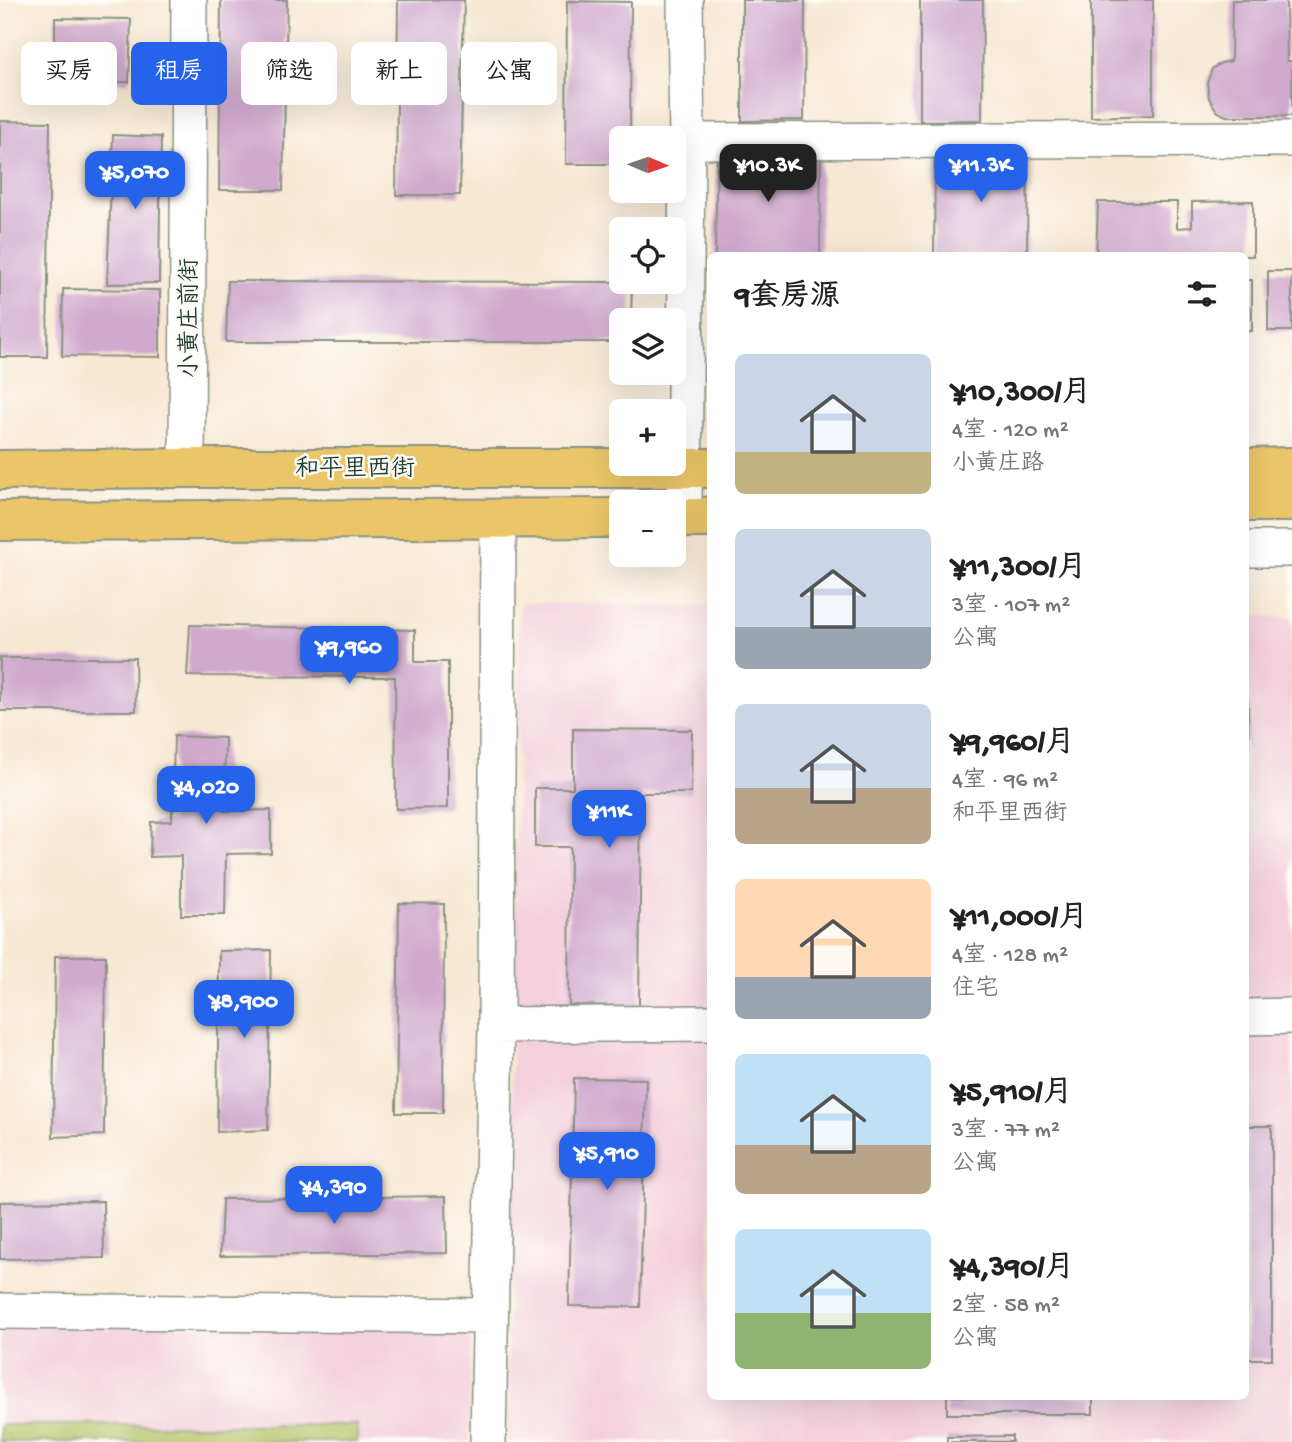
<!DOCTYPE html>
<html lang="zh">
<meta charset="utf-8">
<style>
:root{--surface:#fff;--page:#f2f2f2;--text:#222;--muted:#767676;--accent:#2563eb}
body{margin:0;font-family:"Gochi Hand","LXGW WenKai TC",sans-serif;background:var(--page);color:var(--text);height:100vh;display:flex;flex-direction:column;font-size:26px;white-space:nowrap}
*{box-sizing:border-box;margin:0}
p{font-size:23px;color:var(--muted)}
.icon{flex:none;width:38px;height:38px;fill:none;stroke:currentColor;stroke-width:2;stroke-linecap:round;stroke-linejoin:round}
.map{position:relative;flex:1;overflow:hidden}
.side{position:absolute;left:707px;top:252px;width:542px;height:1148px;display:flex;flex-direction:column;background:var(--surface);border-radius:10px;box-shadow:0 7px 28px #0002}
.side>*{flex:none}
.guide{position:absolute;left:21px;top:42px;width:581px;height:63px;display:flex;gap:14px}
.needle{width:46px;rotate:92deg}
.tools{position:absolute;left:609px;top:126px;display:grid;gap:14px}
.tools a{display:grid;place-items:center;width:77px;height:77px;border-radius:10px;background:var(--surface);box-shadow:0 7px 28px #0002;font-size:35px}
.price{position:absolute;translate:-50% -60px;padding:0 16px;border-radius:14px;background:var(--accent);color:#fff;font-size:23px;line-height:46px;filter:drop-shadow(0 2px 4px #0008)}
.price::after{content:'';position:absolute;left:50%;top:42px;width:21px;height:16px;margin-left:-10px;background:inherit;clip-path:polygon(0 0,100% 0,50% 100%)}
.price.on{background:#222;color:#fff}
ul{padding:0;list-style:none}
li{display:flex;align-items:center;gap:21px;height:175px;padding:0 28px}
li span{display:grid;place-items:center;flex:none;width:196px;height:140px;border-radius:10px;color:#555}
li>.icon{margin-inline-start:auto}
span .icon{width:84px;height:84px;fill:#fffc;stroke-width:1}
li b{font-size:30px}
h2{display:flex;justify-content:space-between;align-items:center;height:84px;padding:0 28px;font-size:30px}
.pill{padding:0 24px;border-radius:10px;background:var(--surface);box-shadow:0 7px 28px #0002;font-size:24px;line-height:63px}
.pill.on{background:var(--accent);color:#fff}
.map>svg:first-child{display:block}
.built{fill:#f4cfdc}
.green{fill:#b3c163;stroke:#697f4c;stroke-width:2}
.building{fill:#d0a9ce}
.lines{fill:none;stroke-linecap:round;stroke-linejoin:round}
.minor-casing{stroke:#8b9284;stroke-width:38}
.major-casing{stroke:#8b9284;stroke-width:42}
.minor{stroke:#fff;stroke-width:35}
.major{stroke:#ebc669;stroke-width:38}
.labels{text-anchor:middle;stroke-width:5;stroke-linejoin:round;paint-order:stroke}
.street-label{font-size:24px;fill:#1f3d34;stroke:#fdfcf7}
</style>
<div class="map">
<svg width="1292" height="1442" viewBox="0 0 1292 1442">
<rect width="100%" height="100%" fill="#fdfcf7"/>
<filter id="ink" filterUnits="userSpaceOnUse"><feTurbulence type="fractalNoise" baseFrequency=".0143" numOctaves="2"/><feDisplacementMap in="SourceGraphic" scale="14" xChannelSelector="R" yChannelSelector="G"/><feConvolveMatrix kernelMatrix="1 2 1 2 8 2 1 2 1" color-interpolation-filters="sRGB"/></filter>
<filter id="wash" filterUnits="userSpaceOnUse"><feTurbulence type="fractalNoise" baseFrequency=".00686" numOctaves="4" result="noise"/><feDisplacementMap in="SourceGraphic" scale="28" xChannelSelector="R" yChannelSelector="G"/><feGaussianBlur stdDeviation="1.57" result="paint"/><feColorMatrix in="noise" values="0 0 0 0 0 0 0 0 0 0 0 0 0 0 0 0 0 1.4 0 .05"/><feComposite in="paint" operator="in"/></filter>
<g filter="url(#wash)">
<rect width="100%" height="100%" fill="#f7e8d3"/>
<path class="built" d="M520 603 710 606V1396H1246V616L1292 617V1442H506Z
M0 1324 471 1329 469 1442H0Z"/>
<path class="green" d="M0 1425H357V1442H0Z"/>
<g id="blocks">
<path class="building" d="M221 0H287L283 190H219Z
M398 0H464L460 195H396Z
M742 0H805L804 120 742 121Z
M920 0H983L982 120 920 121Z
M1091 0H1153V115L1091 117Z
M1232 0H1286L1287 61H1292V116H1226L1217 111 1209 98 1207 83 1212 69 1221 63 1231 61Z
M567 1 631 2 630 138H621V164H566Z
M55 18 131 19 129 82 55 81Z
M0 121 50 122 47 357H0Z
M113 135 161 137 159 283 107 284Z
M717 151 821 152 820 256H715Z
M1028 151 1027 256H934L935 152Z
M1253 201V256H1096L1098 202H1177V228L1192 227V202Z
M1268 271H1292V331H1268Z
M1246 280H1252V331H1246Z
M228 281 632 282 631 320H621V342H226Z
M63 289 160 290V357L62 356Z
M190 625 415 630V662H448V808L396 809 395 677 187 676Z
M0 658H135L136 711H0Z
M1246 700H1248L1249 749H1246Z
M573 729 692 730 691 793H641L639 1006 569 1005 570 847H535V788H573Z
M174 736 225 738 224 811 271 810V853L226 854 225 915H181V856L150 857 151 822 172 821Z
M399 903 444 904 443 1113H396Z
M271 950 268 1130 217 1132 219 951Z
M55 956H106L104 1135 53 1137Z
M574 1078 646 1079 640 1307 569 1306Z
M1246 1126H1272V1359H1246Z
M446 1196 447 1253 220 1256 222 1199Z
M103 1201 104 1258 0 1259V1202Z
M947 1396H1093V1414H947Z
M1012 1436V1442H947V1437Z"/>
</g>
</g>
<g filter="url(#ink)">
<use href="#blocks" fill-opacity="0" stroke="#8b9284" stroke-width="2"/>
<g class="lines">
<defs>
<path id="minor" d="M687 141 1292 139
M187 468 189 0
M684 517 687 141 685 0
M1246 549H1292
M1246 1017 1292 1016
M496 1025 710 1023
M0 1311 490 1316
M488 1442 496 1025 498 518"/>
<path id="major" d="M1246 468 1292 467
M0 470 187 468H710
M1246 502H1292
M674 518H706L710 516
M0 521 621 518"/>
</defs>
<use href="#minor" class="minor-casing"/>
<use href="#major" class="major-casing"/>
<use href="#minor" class="minor"/>
<use href="#major" class="major"/>
</g>
</g>
<g class="labels">
<g class="street-label">
<text transform="translate(188 318) rotate(-90)" y="8">小黄庄前街</text>
<text x="355" y="475">和平里西街</text>
</g>
</g>
</svg>
<div class="tools">
<a><svg class="needle" viewBox="-14 -14 28 28"><path d="M0-13l5 13h-10z" fill="#e53935"/><path d="M0 13l5-13h-10z" fill="#767676"/></svg></a>
<a><svg class="icon" aria-label="locate" viewBox="0 0 24 24"><circle cx="12" cy="12" r="6"/><path d="M12 2v4M12 18v4M2 12h4M18 12h4"/></svg></a>
<a><svg class="icon" aria-label="layers" viewBox="0 0 24 24"><path d="M12 4l9 5-9 5-9-5zM3 14l9 5 9-5"/></svg></a>
<a>+</a>
<a>−</a>
</div>
<b class="price on" style="left:768px;top:204px">¥10.3K</b>
<b class="price" style="left:981px;top:204px">¥11.3K</b>
<b class="price" style="left:135px;top:211px">¥5,070</b>
<b class="price" style="left:349px;top:686px">¥9,960</b>
<b class="price" style="left:206px;top:826px">¥4,020</b>
<b class="price" style="left:609px;top:850px">¥11K</b>
<b class="price" style="left:244px;top:1040px">¥8,900</b>
<b class="price" style="left:607px;top:1192px">¥5,910</b>
<b class="price" style="left:334px;top:1226px">¥4,390</b>
<div class="guide">
<a class="pill">买房</a>
<a class="pill on">租房</a>
<a class="pill">筛选</a>
<a class="pill">新上</a>
<a class="pill">公寓</a>
</div>
<section class="side">
<h2>9套房源<svg class="icon" aria-label="filters" viewBox="0 0 24 24"><path d="M4 7h16M4 17h16"/><circle cx="9" cy="7" r="2"/><circle cx="15" cy="17" r="2"/></svg></h2>
<ul>
<li><span style="background:linear-gradient(#c9d6e8 70%,#c2b280 0)"><svg class="icon" aria-label="home" viewBox="0 0 24 24"><path d="M3 11l9-7 9 7M6 9v11h12V9"/></svg></span><div><b>¥10,300/月</b><p>4室 · 120 m²</p><p>小黄庄路</p></div></li>
<li><span style="background:linear-gradient(#c9d6e8 70%,#9aa5b1 0)"><svg class="icon" aria-label="home" viewBox="0 0 24 24"><path d="M3 11l9-7 9 7M6 9v11h12V9"/></svg></span><div><b>¥11,300/月</b><p>3室 · 107 m²</p><p>公寓</p></div></li>
<li><span style="background:linear-gradient(#c9d6e8 60%,#b9a48a 0)"><svg class="icon" aria-label="home" viewBox="0 0 24 24"><path d="M3 11l9-7 9 7M6 9v11h12V9"/></svg></span><div><b>¥9,960/月</b><p>4室 · 96 m²</p><p>和平里西街</p></div></li>
<li><span style="background:linear-gradient(#ffd9b3 70%,#9aa5b1 0)"><svg class="icon" aria-label="home" viewBox="0 0 24 24"><path d="M3 11l9-7 9 7M6 9v11h12V9"/></svg></span><div><b>¥11,000/月</b><p>4室 · 128 m²</p><p>住宅</p></div></li>
<li><span style="background:linear-gradient(#bfe0f5 65%,#b9a48a 0)"><svg class="icon" aria-label="home" viewBox="0 0 24 24"><path d="M3 11l9-7 9 7M6 9v11h12V9"/></svg></span><div><b>¥5,910/月</b><p>3室 · 77 m²</p><p>公寓</p></div></li>
<li><span style="background:linear-gradient(#bfe0f5 60%,#8fb573 0)"><svg class="icon" aria-label="home" viewBox="0 0 24 24"><path d="M3 11l9-7 9 7M6 9v11h12V9"/></svg></span><div><b>¥4,390/月</b><p>2室 · 58 m²</p><p>公寓</p></div></li>
</ul>
</section>
</div>
